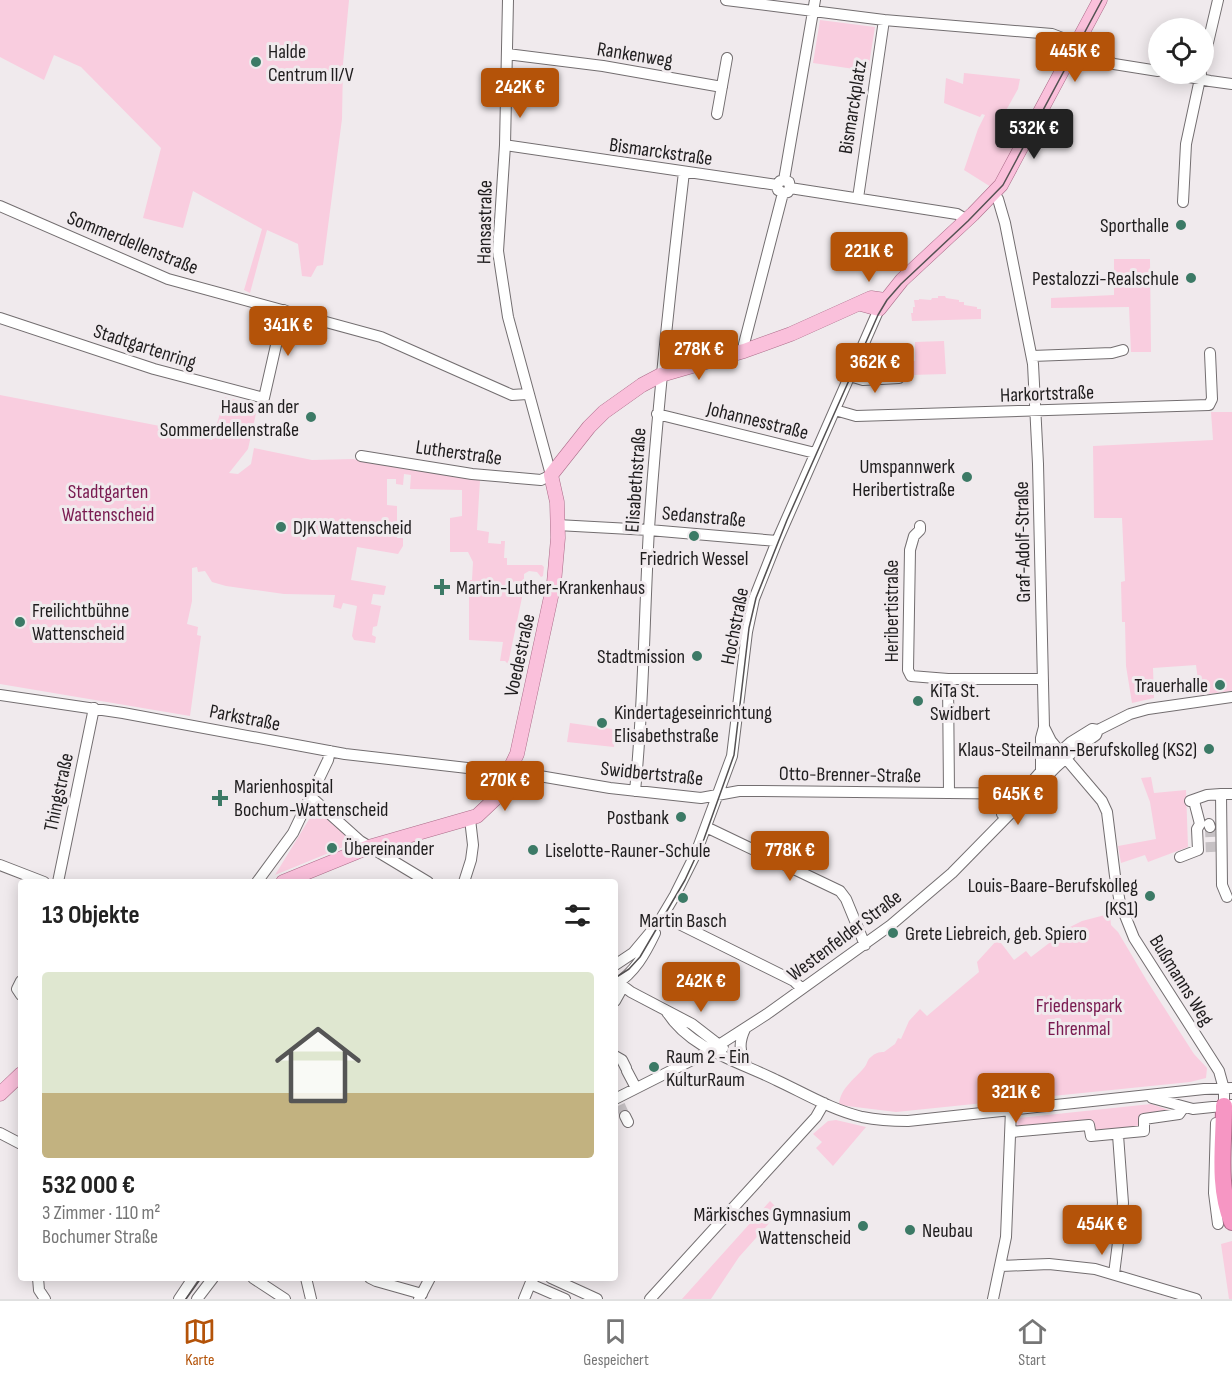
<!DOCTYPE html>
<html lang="de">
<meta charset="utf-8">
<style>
:root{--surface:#fff;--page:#f2f2f2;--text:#222;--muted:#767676;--line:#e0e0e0;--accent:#b45309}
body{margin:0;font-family:"Sofia Sans Condensed",sans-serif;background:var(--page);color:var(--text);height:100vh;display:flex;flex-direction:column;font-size:22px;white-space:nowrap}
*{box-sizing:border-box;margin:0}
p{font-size:20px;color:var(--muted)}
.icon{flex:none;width:33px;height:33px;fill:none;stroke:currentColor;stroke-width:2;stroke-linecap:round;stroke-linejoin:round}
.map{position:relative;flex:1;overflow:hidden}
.drawer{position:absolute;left:18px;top:879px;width:600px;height:402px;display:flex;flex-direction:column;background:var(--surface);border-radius:6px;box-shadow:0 3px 15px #0003}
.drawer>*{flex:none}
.controls{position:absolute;left:1148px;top:18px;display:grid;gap:12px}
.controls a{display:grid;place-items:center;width:66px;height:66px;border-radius:50%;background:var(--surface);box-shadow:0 3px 15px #0003;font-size:30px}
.price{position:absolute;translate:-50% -51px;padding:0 14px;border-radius:6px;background:var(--accent);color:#fff;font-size:20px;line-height:39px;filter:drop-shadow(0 2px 3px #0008)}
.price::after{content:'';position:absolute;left:50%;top:36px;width:18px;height:14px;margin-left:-9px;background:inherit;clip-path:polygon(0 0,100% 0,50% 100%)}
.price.active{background:#222;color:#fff}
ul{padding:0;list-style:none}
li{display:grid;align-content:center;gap:12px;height:318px;padding:0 24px}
li span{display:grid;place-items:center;height:186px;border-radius:6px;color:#555}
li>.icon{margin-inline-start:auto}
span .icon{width:108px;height:108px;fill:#fffc;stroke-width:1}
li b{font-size:26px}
h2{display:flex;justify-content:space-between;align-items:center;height:72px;padding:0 24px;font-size:26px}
.dock{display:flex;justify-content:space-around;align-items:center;height:84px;border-top:2px solid var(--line);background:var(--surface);font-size:16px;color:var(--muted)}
.dock a{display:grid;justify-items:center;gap:3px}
.dock .active{color:var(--accent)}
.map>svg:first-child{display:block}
.green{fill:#f9cddf}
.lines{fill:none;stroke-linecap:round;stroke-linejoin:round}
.minor-tunnel{stroke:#c6c1c4;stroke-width:10;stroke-dasharray:10 5;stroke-linecap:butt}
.minor-casing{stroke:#736e70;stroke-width:12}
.major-casing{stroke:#ab6c89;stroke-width:15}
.highway-casing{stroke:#ab6c89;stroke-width:18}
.minor{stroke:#fff;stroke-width:10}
.major{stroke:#fac0db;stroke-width:14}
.highway{stroke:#f696c3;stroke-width:16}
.tram{stroke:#545152;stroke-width:1.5}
.poi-dot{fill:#3c7a66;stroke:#f0eaed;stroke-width:2}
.labels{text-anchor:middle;stroke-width:6;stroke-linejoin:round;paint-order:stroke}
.poi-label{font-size:20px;fill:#1f1d1e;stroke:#f0eaed;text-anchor:start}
.street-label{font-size:20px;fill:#1f1d1e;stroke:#f0eaed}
.park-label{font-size:20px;fill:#791a50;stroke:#f0eaed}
</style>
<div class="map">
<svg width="1232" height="1299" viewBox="0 0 1232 1299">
<rect width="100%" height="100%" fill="#f0eaed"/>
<path class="green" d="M0 0H349L343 64 342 119 323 265 317 266 311 277 302 276 298 244 267 230 250 293 244 290 262 229 193 191 183 228 143 218 161 148 81 67 54 55 44 80 0 57Z
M820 20 875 27 868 71 813 63Z
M964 73 1020 79 1018 89 999 123 1024 131 999 177 991 187 964 170 978 129 985 115 982 114 980 117 944 103 946 78 963 84Z
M1114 259H1150L1151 352H1131L1129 307 1051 308V298L1114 295Z
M938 296H945L946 298 959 300V302H964V305L977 307V309H981V319L912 321 911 313H913V307H915L914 300H919V299L931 300 932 298H938Z
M944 341 946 374 911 375V361H915V342Z
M0 395 165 427 212 440 225 397 255 405 257 409 248 449 229 473 238 474 251 464 254 448 312 460 353 459 460 475 480 480 477 530 489 532 488 543 501 544V541H505L504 558H507V565H542L544 567 543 576 541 577 537 572 529 571 524 574V588L508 664 505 661H500L503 642 469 640V588L466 587 470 580H472L473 562 468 552H450V518L462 516V490L410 489 411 475 404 474 403 485 396 484V479H387V505L397 506V538H403V546L398 554 357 547 351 580 386 586 384 595 373 594 371 604 381 606 377 626 373 627 372 635 376 637 375 643 354 640 352 636 357 606 343 603 341 609 333 607 335 595 284 594 226 586 212 582 205 571 198 572 197 567 192 568V601L187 624 198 627 197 635 201 636 190 716 0 684Z
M1211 412H1232V691L1200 695 1196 665 1153 668 1154 698 1132 703 1126 666 1125 622H1122L1121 582 1125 581 1122 518H1094L1093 446 1213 440Z
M570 723 619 730 618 735H615L614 747 567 742Z
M1151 777 1154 793 1186 790 1188 847 1148 862 1145 855 1121 863 1118 846 1156 839 1150 802 1141 778Z
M316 808 352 838 353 843 275 875Z
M1113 907 1110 916 1111 925 1118 932 1147 981 1194 1054 1207 1068 1206 1078 1190 1082 896 1112 839 1105C840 1087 857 1078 866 1065 868 1061 868 1059 871 1057 875 1053 879 1052 884 1052L895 1044 898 1038 901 1039 909 1021 920 1009 927 1016 979 972 977 962 998 939 1014 960 1026 951 1031 957 1070 927 1082 921 1105 915 1104 909Z
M1151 1104 1175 1112 1140 1128 1097 1133 1093 1130 1017 1129V1120L1019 1118Z
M836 1120 866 1127 833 1166 816 1148 822 1142 813 1134 828 1121Z
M770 1201 780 1211 739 1257 711 1299H682Z
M1232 1241V1299H1229L1221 1244Z"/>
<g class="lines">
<path class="minor-tunnel" d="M1210 827 1211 857
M620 1105 625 1116"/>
<defs>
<path id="minor" d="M726 0 884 20 1052 34 1065 39 1114 64 1158 71
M507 54 603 66 722 87
M1203 64 1218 0
M1174 74 1210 81 1232 84
M717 114 727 58
M505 145 777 185
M784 180 815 0
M790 188 789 182 784 180 780 181 777 185 778 190 783 193 788 192 790 188 957 214 967 220
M994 193 998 199 1005 223 1033 364 1038 464 1044 727 1041 738V771
M858 198 884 20
M1183 202 1186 144 1201 74
M0 206 168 279 381 337 512 395 527 394
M0 318 154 369 264 398 284 310
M744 351V344L783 193
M1032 356 1112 353 1123 350
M850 376 863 380 899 378
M835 410 856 416 1209 405 1212 399 1210 353
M657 414 815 453
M361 456 472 474 541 480 551 475 508 317 498 251 505 145 508 0
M557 525 649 530 777 541
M920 526V530L914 536 910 550 908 670 911 676 948 679H1043
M948 679 949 793
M0 695 123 713 345 754 485 770H503
M1044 727 1051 741 1102 801 1107 812 1115 876 1120 903 1134 938 1219 1071 1224 1089V1106
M485 770 493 776 495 785
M510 771 610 788 701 798 739 791H758L1030 794
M635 791C644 704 644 616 649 529 657 410 670 291 684 172
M1021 794 1050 761 1071 742 1092 729 1098 730 1130 714 1148 709 1232 697
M987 796C998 797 1004 802 1002 814
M311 797 360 841 428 882
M1190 801 1207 795 1221 794
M1209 824 1210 827
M706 827 840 891 846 899 865 945
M1180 857 1198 850 1197 829 1200 824 1194 801
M0 865 44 882
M58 882 94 708
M257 882 293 833 328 760 330 751
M464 882 471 860 473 845 470 819
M1227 897 1222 885 1221 794H1232
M663 916 794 981 802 989
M615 965 633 953 659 922 675 895 696 853 732 756 747 632 754 599 777 541 879 309
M615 980 631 992 692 1024 723 1048
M21 981 17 989 21 995
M615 985C635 972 645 954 655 933
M615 1001 620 992
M667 1012C690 1049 740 1062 776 1080 804 1093 832 1110 862 1117 877 1120 892 1121 908 1121L1204 1089 1232 1088
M745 1029C739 1042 739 1051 746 1064
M615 1056 622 1060 626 1068
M627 1071 636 1088
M1152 1098 1193 1109 1232 1105
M615 1099 708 1052 767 1014 891 925 952 873 1056 767 1075 750 1096 735 1098 730
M625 1116 628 1122
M1216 1123 1214 1193 1218 1224
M1011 1132 1089 1125 1091 1136 1144 1131V1119L1179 1114 1184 1107
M0 1133 21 1144
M1001 1266 1049 1264 1095 1269 1196 1299
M1114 1274 1123 1203 1118 1135
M38 1278 39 1290 45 1299
M253 1278 285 1299
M306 1278 311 1299
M370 1278 376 1281 422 1294
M532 1278 531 1282 535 1286 565 1299
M551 1278 597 1299
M179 1299 193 1278
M197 1299 213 1278
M419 1299 430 1278
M524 1299 531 1282
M650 1299 816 1117 824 1103
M993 1299 1006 1237 1011 1110"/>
<path id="major" d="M861 304 879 309 902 280 973 214 1001 185 1100 0
M283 882 369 847 477 816 496 798 517 754 554 583 558 538 557 502 551 475 589 427 604 412 642 385 661 375 744 351 791 334 871 298 885 300
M0 1094 21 1074"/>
<path id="highway" d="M1224 1106C1224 1144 1217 1185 1232 1222"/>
</defs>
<use href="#minor" class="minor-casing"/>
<use href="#major" class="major-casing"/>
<use href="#highway" class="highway-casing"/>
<use href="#minor" class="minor"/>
<use href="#major" class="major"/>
<use href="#highway" class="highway"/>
<path class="tram" d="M615 978 629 969 640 957 685 880 704 839 734 755 749 628 756 598 787 520 878 315 887 300 901 284 968 221 1003 185 1102 0
M186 1299 201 1278"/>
</g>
<g class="poi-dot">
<circle cx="256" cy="62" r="6"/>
<circle cx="1181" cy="225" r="6"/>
<circle cx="1191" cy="278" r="6"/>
<circle cx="311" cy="417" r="6"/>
<circle cx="967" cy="477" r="6"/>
<circle cx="281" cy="527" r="6"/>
<circle cx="694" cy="536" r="6"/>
<path d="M439 578h6v6h6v6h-6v6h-6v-6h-6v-6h6z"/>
<circle cx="20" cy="622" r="6"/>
<circle cx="697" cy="656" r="6"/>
<circle cx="1220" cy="685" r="6"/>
<circle cx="918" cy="701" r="6"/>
<circle cx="602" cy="723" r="6"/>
<circle cx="1209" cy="749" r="6"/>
<path d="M217 789h6v6h6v6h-6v6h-6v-6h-6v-6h6z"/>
<circle cx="681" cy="817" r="6"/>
<circle cx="332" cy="848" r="6"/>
<circle cx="533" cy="850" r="6"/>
<circle cx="1150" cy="896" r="6"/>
<circle cx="683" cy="898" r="6"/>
<circle cx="893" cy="933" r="6"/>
<circle cx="654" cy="1067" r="6"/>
<circle cx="863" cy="1226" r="6"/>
<circle cx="910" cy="1230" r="6"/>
</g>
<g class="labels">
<g class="poi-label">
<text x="268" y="58">Halde<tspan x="268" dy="23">Centrum II/V</tspan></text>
<text x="1169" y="232" text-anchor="end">Sporthalle</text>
<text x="1179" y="285" text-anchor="end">Pestalozzi-Realschule</text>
<text x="299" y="413" text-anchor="end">Haus an der<tspan x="299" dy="23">Sommerdellenstraße</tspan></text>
<text x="955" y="473" text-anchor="end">Umspannwerk<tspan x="955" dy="23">Heribertistraße</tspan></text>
<text x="293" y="534">DJK Wattenscheid</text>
<text x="694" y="565" text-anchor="middle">Friedrich Wessel</text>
<text x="456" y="594">Martin-Luther-Krankenhaus</text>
<text x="32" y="617">Freilichtbühne<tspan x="32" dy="23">Wattenscheid</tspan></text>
<text x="685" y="663" text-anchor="end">Stadtmission</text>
<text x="1208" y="692" text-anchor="end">Trauerhalle</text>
<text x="930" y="697">KiTa St.<tspan x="930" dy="23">Swidbert</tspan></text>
<text x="614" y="719">Kindertageseinrichtung<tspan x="614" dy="23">Elisabethstraße</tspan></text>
<text x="1197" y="756" text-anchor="end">Klaus-Steilmann-Berufskolleg (KS2)</text>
<text x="234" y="793">Marienhospital<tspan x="234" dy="23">Bochum-Wattenscheid</tspan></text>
<text x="669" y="824" text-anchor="end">Postbank</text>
<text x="344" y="855">Übereinander</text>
<text x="545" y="857">Liselotte-Rauner-Schule</text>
<text x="1138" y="892" text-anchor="end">Louis-Baare-Berufskolleg<tspan x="1138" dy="23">(KS1)</tspan></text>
<text x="683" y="927" text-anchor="middle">Martin Basch</text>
<text x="905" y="940">Grete Liebreich, geb. Spiero</text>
<text x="666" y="1063">Raum 2 - Ein<tspan x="666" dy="23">KulturRaum</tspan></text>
<text x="851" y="1221" text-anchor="end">Märkisches Gymnasium<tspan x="851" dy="23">Wattenscheid</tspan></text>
<text x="922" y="1237">Neubau</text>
</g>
<g class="street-label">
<text transform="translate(635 54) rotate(9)" y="7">Rankenweg</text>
<text transform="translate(852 107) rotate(-81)" y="7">Bismarckplatz</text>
<text transform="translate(661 151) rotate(8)" y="7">Bismarckstraße</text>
<text transform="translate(484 222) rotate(-89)" y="7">Hansastraße</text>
<text transform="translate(133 242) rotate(22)" y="7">Sommerdellenstraße</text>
<text transform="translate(145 346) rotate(18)" y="7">Stadtgartenring</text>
<text transform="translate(1047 393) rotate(-2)" y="7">Harkortstraße</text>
<text transform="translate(758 420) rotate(14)" y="7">Johannesstraße</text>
<text transform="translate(459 452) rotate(8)" y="7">Lutherstraße</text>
<text transform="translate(635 480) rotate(-86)" y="7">Elisabethstraße</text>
<text transform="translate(704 516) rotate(5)" y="7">Sedanstraße</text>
<text transform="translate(1022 542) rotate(-91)" y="7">Graf-Adolf-Straße</text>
<text transform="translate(891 611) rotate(-90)" y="7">Heribertistraße</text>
<text transform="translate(734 626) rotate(-79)" y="7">Hochstraße</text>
<text transform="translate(519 655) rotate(-78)" y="7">Voedestraße</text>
<text transform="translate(245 717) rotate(11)" y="7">Parkstraße</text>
<text transform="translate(652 773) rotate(6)" y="7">Swidbertstraße</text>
<text transform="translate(850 774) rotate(1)" y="7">Otto-Brenner-Straße</text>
<text transform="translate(58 792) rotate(-78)" y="7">Thingstraße</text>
<text transform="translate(844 935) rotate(-37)" y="7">Westenfelder Straße</text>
<text transform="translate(1182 980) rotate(58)" y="7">Bußmanns Weg</text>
</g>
<g class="park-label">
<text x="108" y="498">Stadtgarten<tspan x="108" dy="23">Wattenscheid</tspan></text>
<text x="1079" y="1012">Friedenspark<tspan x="1079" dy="23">Ehrenmal</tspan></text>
</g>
</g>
</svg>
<div class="controls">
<a><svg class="icon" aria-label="locate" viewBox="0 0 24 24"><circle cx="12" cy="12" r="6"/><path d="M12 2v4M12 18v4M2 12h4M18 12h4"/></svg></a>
</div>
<b class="price" style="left:1075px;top:83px">445K €</b>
<b class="price" style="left:520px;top:119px">242K €</b>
<b class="price active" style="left:1034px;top:160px">532K €</b>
<b class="price" style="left:869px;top:283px">221K €</b>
<b class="price" style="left:288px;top:357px">341K €</b>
<b class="price" style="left:699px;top:381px">278K €</b>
<b class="price" style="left:875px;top:394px">362K €</b>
<b class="price" style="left:505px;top:812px">270K €</b>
<b class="price" style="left:1018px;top:826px">645K €</b>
<b class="price" style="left:790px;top:882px">778K €</b>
<b class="price" style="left:701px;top:1013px">242K €</b>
<b class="price" style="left:1016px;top:1124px">321K €</b>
<b class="price" style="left:1102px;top:1256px">454K €</b>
<section class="drawer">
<h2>13 Objekte<svg class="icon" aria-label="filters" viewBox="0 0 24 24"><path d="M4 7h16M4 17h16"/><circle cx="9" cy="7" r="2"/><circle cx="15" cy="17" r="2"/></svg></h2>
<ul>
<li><span style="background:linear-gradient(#dfe7d0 65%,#c2b280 0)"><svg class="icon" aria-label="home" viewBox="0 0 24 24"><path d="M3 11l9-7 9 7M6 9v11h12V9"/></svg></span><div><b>532 000 €</b><p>3 Zimmer · 110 m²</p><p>Bochumer Straße</p></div></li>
</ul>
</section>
</div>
<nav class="dock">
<a class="active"><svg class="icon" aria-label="map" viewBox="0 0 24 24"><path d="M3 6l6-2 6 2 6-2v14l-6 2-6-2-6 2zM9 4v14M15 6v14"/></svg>Karte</a>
<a><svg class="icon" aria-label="saved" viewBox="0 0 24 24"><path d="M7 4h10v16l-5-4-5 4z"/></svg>Gespeichert</a>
<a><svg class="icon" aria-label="home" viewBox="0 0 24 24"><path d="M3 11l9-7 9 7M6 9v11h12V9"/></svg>Start</a>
</nav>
